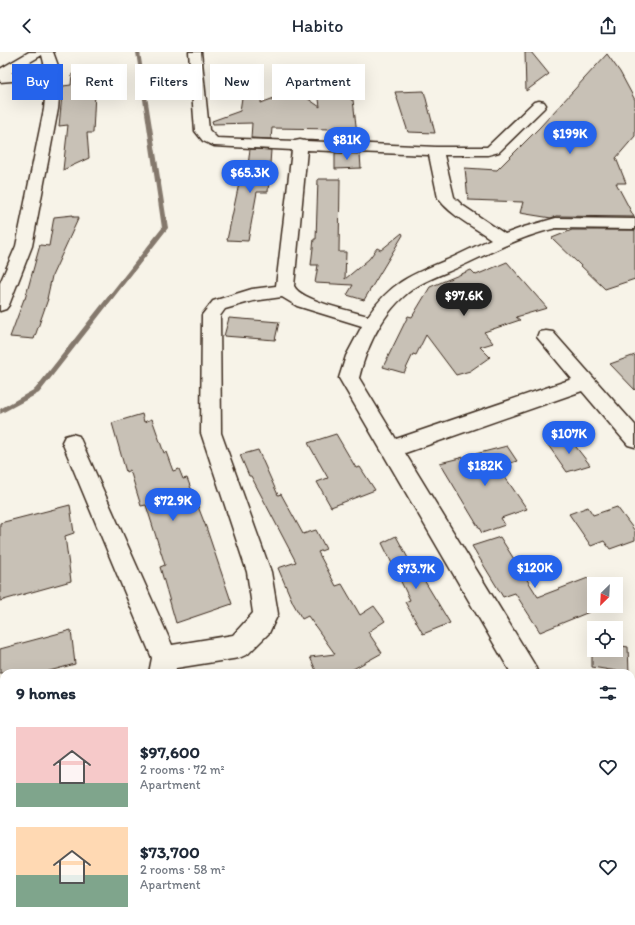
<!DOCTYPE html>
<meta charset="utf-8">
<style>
:root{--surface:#fff;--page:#f6f6f7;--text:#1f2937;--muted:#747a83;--accent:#2563eb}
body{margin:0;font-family:Itim,sans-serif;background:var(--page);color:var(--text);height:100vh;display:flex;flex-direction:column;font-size:15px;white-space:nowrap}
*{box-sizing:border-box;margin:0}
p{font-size:13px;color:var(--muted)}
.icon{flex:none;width:22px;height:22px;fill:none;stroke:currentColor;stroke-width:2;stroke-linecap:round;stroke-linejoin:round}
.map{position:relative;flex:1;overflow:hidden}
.drawer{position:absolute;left:0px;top:617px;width:635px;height:256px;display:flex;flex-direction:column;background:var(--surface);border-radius:12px 12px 0 0;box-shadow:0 4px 16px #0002}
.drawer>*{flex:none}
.guide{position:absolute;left:12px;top:12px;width:400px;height:36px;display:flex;gap:8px}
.needle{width:26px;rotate:204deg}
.controls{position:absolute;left:587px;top:525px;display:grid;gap:8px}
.controls a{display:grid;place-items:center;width:36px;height:36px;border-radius:0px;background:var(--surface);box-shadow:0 4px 16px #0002;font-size:20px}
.price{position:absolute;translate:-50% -34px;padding:0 9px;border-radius:14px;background:var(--accent);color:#fff;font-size:13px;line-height:26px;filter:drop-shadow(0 1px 2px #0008)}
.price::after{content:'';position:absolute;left:50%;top:24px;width:12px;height:9px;margin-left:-6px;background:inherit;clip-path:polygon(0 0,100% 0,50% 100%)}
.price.selected{background:#222;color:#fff}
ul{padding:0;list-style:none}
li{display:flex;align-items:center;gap:12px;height:100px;padding:0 16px}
li span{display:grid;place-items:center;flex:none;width:112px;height:80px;border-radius:0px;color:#555}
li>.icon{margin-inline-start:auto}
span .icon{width:48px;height:48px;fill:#fffc;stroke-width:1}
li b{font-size:17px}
h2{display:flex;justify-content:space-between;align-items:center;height:48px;padding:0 16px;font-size:17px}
.chip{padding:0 14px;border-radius:0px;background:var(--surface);box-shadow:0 4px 16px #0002;font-size:14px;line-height:36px}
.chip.selected{background:var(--accent);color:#fff}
header{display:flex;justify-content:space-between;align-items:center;height:52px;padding:0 16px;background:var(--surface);font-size:18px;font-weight:600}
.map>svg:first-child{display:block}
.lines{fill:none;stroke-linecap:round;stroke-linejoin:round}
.stream{fill:#84786c;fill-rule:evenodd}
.building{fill:#c8c1b6;stroke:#3b2a1e}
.minor-casing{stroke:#3b2a1e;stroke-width:3}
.minor{fill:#f7f3e8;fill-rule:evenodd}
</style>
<header><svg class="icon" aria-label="back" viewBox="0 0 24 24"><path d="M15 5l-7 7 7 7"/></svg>Habito<svg class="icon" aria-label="share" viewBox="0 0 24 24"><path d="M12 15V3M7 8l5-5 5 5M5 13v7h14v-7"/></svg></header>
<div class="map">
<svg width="635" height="873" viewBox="0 0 635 873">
<rect width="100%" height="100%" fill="#f7f3e8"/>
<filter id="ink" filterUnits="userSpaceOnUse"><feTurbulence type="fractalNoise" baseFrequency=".025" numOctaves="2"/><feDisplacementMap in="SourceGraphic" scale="8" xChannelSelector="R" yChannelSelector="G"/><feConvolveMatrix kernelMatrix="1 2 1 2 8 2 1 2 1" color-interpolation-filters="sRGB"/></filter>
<g filter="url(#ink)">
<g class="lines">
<path class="stream" d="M136 0H140L168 176 39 341 0 362V357L35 337 162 176Z"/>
</g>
<path class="building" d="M525 0H531L549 22 526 39Z
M607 2 620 20 635 48V84L616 106 626 131H616L634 165 556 164 551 166 520 161 523 150 468 148 465 116 497 118 540 75Z
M347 19 345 41H351V48H353L358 90 334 89V77L272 76 271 87 251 86 252 71 213 72 212 69 240 59 243 39H262L261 51 295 38 320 55 317 31Z
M96 20 93 81H87L89 106 63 118 68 73 59 74 63 34 71 33 72 22Z
M424 39 435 81 408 80 395 40Z
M250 97 271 98 268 140H257L248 189 227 188 241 122H247Z
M335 101 360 102 361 116 335 117Z
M318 127H340L339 200H346L345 227 369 207 377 196 381 198 402 181 403 183 364 248 347 243 353 233 315 231 318 213H311L314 187H316Z
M73 163V165H79L52 224 47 247H48L34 287 10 285 24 247H25L40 193 49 194 54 165Z
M572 178H635V227L605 237 552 186Z
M507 210 547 256 516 265 520 268 484 280 493 291 480 295 490 305 470 319 456 323 426 283 416 303 413 302 404 321 383 315 408 264 412 265 430 235 471 218 476 223Z
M229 266 279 270 275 288 224 284Z
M635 303V338L610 312Z
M142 362 144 370 152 367 164 401 166 400 173 419 179 417 183 427 187 426 206 475 232 552 176 571 160 515 165 513 146 453 141 454 130 418 126 420 112 371Z
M336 382 356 416 360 415 375 438 331 455 317 430 328 426 308 391Z
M569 386 590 413 567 420 548 393Z
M507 394 517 409 498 415 527 457 501 466 505 473 482 481 440 411Z
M258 398 278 443 281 442 303 482 316 478 326 497 318 500 336 534 342 532 360 563 374 554 385 569 368 580 382 601 346 621H317L310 605 335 602 308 564 302 567 293 551 278 516 296 510 251 424H249L240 403Z
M70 453 74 481 65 484 71 529 0 549V471Z
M588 455 593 463 617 455 635 479V488L610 497 604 489 591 494 569 462Z
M396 484 415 519 418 518 450 571 423 582 405 550 410 548 382 491Z
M500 485 538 545 588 526 594 534V558L540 580 515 541 503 545 472 494Z
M71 578 75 612 42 621H0V597Z
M592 588H594V598H616V593L628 595 629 621 592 615Z"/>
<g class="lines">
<defs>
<path id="minor" d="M29 0H53L61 22 58 57 32 194 9 253 6 257 0 259V231L16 194 44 57 47 26 0 30V17ZM42 3 46 19 11 21Z
M189 0H201L209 78 217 86 295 89 300 88 305 89 436 95H487L534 50 539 49 544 50 546 53 544 56 499 100 488 103H444L454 145 462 153 505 182 524 175 556 166 635 167V177L556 176C526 183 499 196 472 209 454 218 435 224 419 233 387 252 367 291 359 326L396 387 572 327 537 285 539 280 546 279 553 280 635 373V395L628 393 582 339 405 401 534 612 538 621H511L339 326 346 304 362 274 297 254 282 245 253 249 225 257 220 264 221 381 271 520 278 562 269 581 248 602 239 606 176 616 175 621H149L152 606 62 390 65 384 72 382 79 384 172 593 233 583 253 561 247 520 201 381 202 263 213 249 252 237 276 234 292 98 214 94 203 89 195 79ZM307 98 429 103 438 146C451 164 474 175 491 187 476 194 462 201 447 208 411 223 391 230 368 264 352 259 301 249 294 234Z
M631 656 635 657V683L631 682Z
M0 687H4V715H0Z
M4 800V836L0 837V802Z
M330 869H363L365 873H332Z"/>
</defs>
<use href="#minor" class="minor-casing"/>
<use href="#minor" class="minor"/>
</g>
</g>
</svg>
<div class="controls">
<a><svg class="needle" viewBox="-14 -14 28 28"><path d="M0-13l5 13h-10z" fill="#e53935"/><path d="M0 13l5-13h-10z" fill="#747a83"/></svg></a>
<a><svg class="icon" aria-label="locate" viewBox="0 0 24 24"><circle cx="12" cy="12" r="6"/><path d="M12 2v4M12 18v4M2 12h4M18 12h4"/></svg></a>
</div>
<b class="price" style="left:570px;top:103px">$199K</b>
<b class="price" style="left:347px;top:109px">$81K</b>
<b class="price" style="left:250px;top:142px">$65.3K</b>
<b class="price selected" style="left:464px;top:265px">$97.6K</b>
<b class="price" style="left:569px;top:403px">$107K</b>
<b class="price" style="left:485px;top:435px">$182K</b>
<b class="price" style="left:173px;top:470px">$72.9K</b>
<b class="price" style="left:535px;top:537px">$120K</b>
<b class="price" style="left:416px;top:538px">$73.7K</b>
<div class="guide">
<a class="chip selected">Buy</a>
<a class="chip">Rent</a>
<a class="chip">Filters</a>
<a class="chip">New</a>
<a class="chip">Apartment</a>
</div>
<section class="drawer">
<h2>9 homes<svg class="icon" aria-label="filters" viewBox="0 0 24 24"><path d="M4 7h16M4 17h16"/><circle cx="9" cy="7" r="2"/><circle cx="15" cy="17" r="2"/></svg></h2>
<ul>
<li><span style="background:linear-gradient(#f6c9c9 70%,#7fa58c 0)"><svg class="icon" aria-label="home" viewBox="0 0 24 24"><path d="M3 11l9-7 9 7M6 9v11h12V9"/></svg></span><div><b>$97,600</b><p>2 rooms · 72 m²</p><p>Apartment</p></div><svg class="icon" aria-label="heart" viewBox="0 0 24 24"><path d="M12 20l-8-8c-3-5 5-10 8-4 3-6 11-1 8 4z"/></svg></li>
<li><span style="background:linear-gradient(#ffd9b3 60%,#7fa58c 0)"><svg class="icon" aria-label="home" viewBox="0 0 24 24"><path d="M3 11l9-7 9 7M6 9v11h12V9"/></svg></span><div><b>$73,700</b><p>2 rooms · 58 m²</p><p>Apartment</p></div><svg class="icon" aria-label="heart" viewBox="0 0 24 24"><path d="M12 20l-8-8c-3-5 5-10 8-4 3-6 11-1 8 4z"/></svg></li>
</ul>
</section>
</div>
